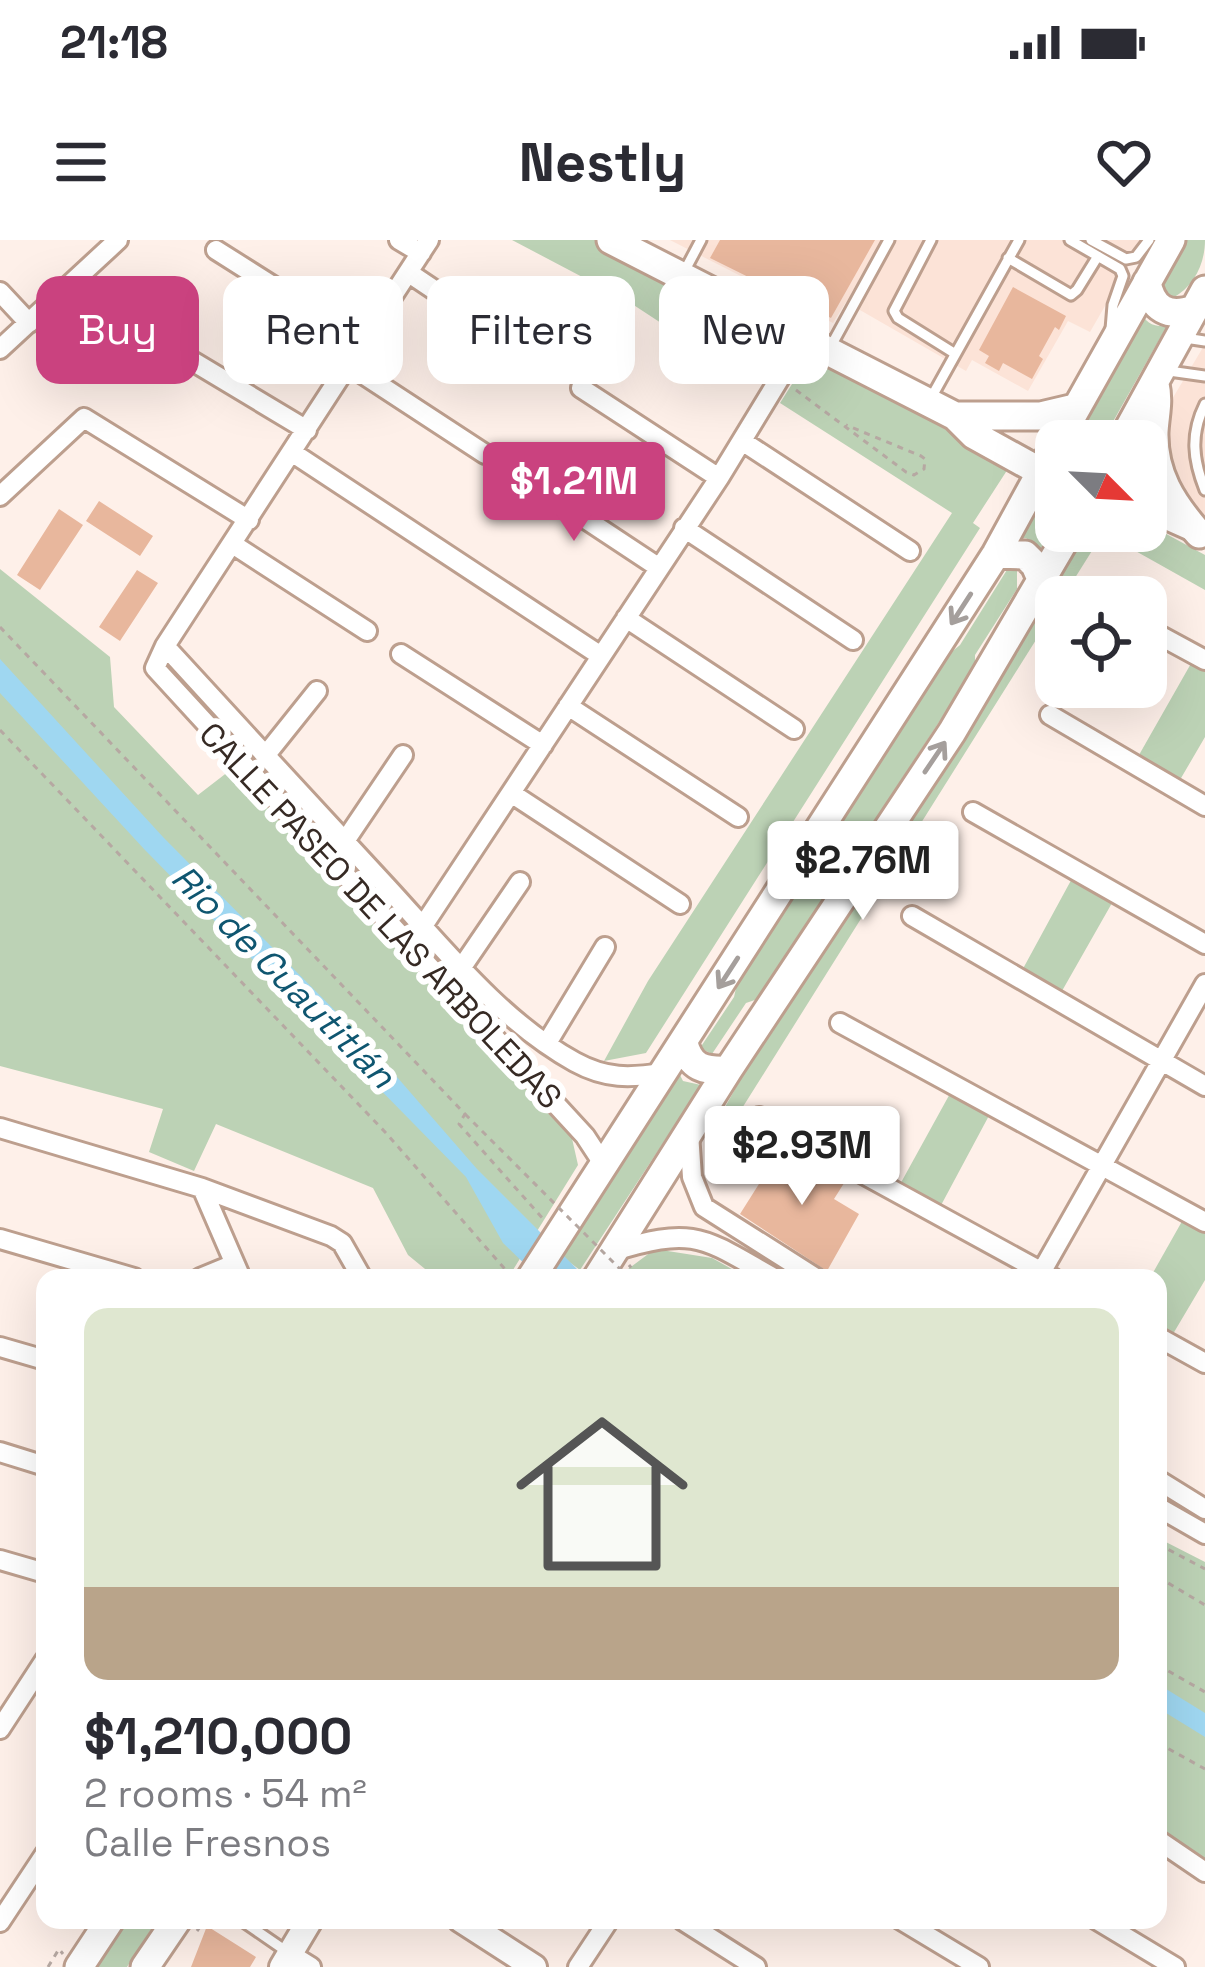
<!DOCTYPE html>
<meta charset="utf-8">
<style>
:root{--surface:#fff;--page:#f2f2f3;--text:#2b2b33;--muted:#7c7c81;--accent:#ca427f}
body{margin:0;font-family:"Space Grotesk",sans-serif;background:var(--page);color:var(--text);height:100vh;display:flex;flex-direction:column;font-size:45px;white-space:nowrap}
*{box-sizing:border-box;margin:0}
p{font-size:39px;color:var(--muted)}
.icon{flex:none;width:66px;height:66px;fill:none;stroke:currentColor;stroke-width:2;stroke-linecap:round;stroke-linejoin:round}
.map{position:relative;flex:1;overflow:hidden}
.drawer{position:absolute;left:36px;top:1029px;width:1131px;height:660px;display:flex;flex-direction:column;background:var(--surface);border-radius:24px;box-shadow:0 12px 48px #0002}
.drawer>*{flex:none}
.banner{position:absolute;left:36px;top:36px;width:1134px;height:108px;display:flex;gap:24px}
.needle{width:78px;rotate:114deg}
.controls{position:absolute;left:1035px;top:180px;display:grid;gap:24px}
.controls a{display:grid;place-items:center;width:132px;height:132px;border-radius:24px;background:var(--surface);box-shadow:0 12px 48px #0002;font-size:60px}
.price{position:absolute;translate:-50% -102px;padding:0 27px;border-radius:12px;background:#fff;color:#222;font-size:39px;line-height:78px;filter:drop-shadow(0 3px 6px #0008)}
.price::after{content:'';position:absolute;left:50%;top:72px;width:36px;height:27px;margin-left:-18px;background:inherit;clip-path:polygon(0 0,100% 0,50% 100%)}
.price.active{background:var(--accent);color:#fff}
ul{padding:0;list-style:none}
li{display:grid;align-content:center;gap:24px;height:636px;padding:0 48px}
li span{display:grid;place-items:center;height:372px;border-radius:24px;color:#555}
li>.icon{margin-inline-start:auto}
span .icon{width:216px;height:216px;fill:#fffc;stroke-width:1}
li b{font-size:51px}
.chip{padding:0 42px;border-radius:24px;background:var(--surface);box-shadow:0 12px 48px #0002;font-size:42px;line-height:108px}
.chip.active{background:var(--accent);color:#fff}
.status{display:flex;justify-content:space-between;align-items:center;height:84px;padding:0 60px;background:var(--surface);direction:ltr}
.status svg{height:33px;fill:currentColor}
header{display:flex;justify-content:space-between;align-items:center;height:156px;padding:0 48px;background:var(--surface);font-size:54px;font-weight:700}
.map>svg:first-child{display:block}
.built{fill:#fce3d7}
.green{fill:#bcd2b5}
.water{fill:#9fd7f1}
.building{fill:#e8b79d}
.lines{fill:none;stroke-linecap:round;stroke-linejoin:round}
.service-casing{stroke:#bd9f8e;stroke-width:15}
.minor-casing{stroke:#bd9f8e;stroke-width:24}
.tertiary-casing{stroke:#bd9f8e;stroke-width:30}
.secondary-casing{stroke:#bd9f8e;stroke-width:33}
.path{stroke:#b6a8a2;stroke-width:3;stroke-dasharray:6 6;stroke-linecap:butt}
.service{stroke:#fff;stroke-width:9}
.minor{stroke:#fff;stroke-width:18}
.tertiary{stroke:#fff;stroke-width:24}
.secondary{stroke:#fff;stroke-width:27}
.path-bridge{stroke:#b6a8a2;stroke-width:3;stroke-dasharray:6 6;stroke-linecap:butt}
.oneway{stroke:#a59f9c}
.labels{text-anchor:middle;stroke-width:12;stroke-linejoin:round;paint-order:stroke}
.street-label{font-size:33px;fill:#362a24;stroke:#fff}
.water-label{font-size:36px;font-style:italic;fill:#0f5670;stroke:#fff}
</style>
<div class="status"><b>21:18</b><svg viewBox="0 0 49 12"><path d="M0 12V9h3v3zM5 12V6h3v6zM10 12V3h3v9zM15 12V0h3v12zM26 1h20v11H26zM47 4h2v5h-2z"/></svg></div>
<header><svg class="icon" aria-label="menu" viewBox="0 0 24 24"><path d="M4 6h16M4 12h16M4 18h16"/></svg>Nestly<svg class="icon" aria-label="heart" viewBox="0 0 24 24"><path d="M12 20l-8-8c-3-5 5-10 8-4 3-6 11-1 8 4z"/></svg></header>
<div class="map">
<svg width="1205" height="1727" viewBox="0 0 1205 1727">
<rect width="100%" height="100%" fill="#fef0e9"/>
<path class="built" d="M670 0H1143L1090 92 1068 81 1028 151 972 120 966 131 846 62 833 83Z
M1205 104V287L1168 239 1165 171Z"/>
<path class="green" d="M512 0H605L786 94 748 140 626 60Z
M1183 0H1205C1205 24 1194 46 1173 58L1158 44Z
M1140 70C1145 83 1153 87 1167 86L1102 201H1068Z
M813 111 1015 218 973 283 980 288 646 813 604 821 648 741 952 273 780 163Z
M1056 222V282L1039 312 1026 298 1014 299Z
M1146 283 1205 315V350L1132 309 1095 306 1063 357H1056V368L734 881 721 874 777 775 1080 296 1090 291H1146Z
M1010 325 1017 327V349L975 415V427L758 759 746 763 712 814 700 808 734 757 740 731 859 553 938 423 960 405Z
M0 329 110 417 114 467 198 555 233 528 571 894 578 925 508 1038H436L408 1015 373 948 216 884 194 931 149 912 163 869 0 826Z
M1193 420 1205 426V497L1177 545 1135 522Z
M1075 633 1116 656 1058 758 1019 736Z
M677 829 683 841 701 845 580 1030 557 1013Z
M952 850 992 870 939 969 898 948Z
M1185 976 1205 987V1040L1170 1099 1158 1092V1038H1150Z
M655 1009 712 1018 748 1038H616Z
M1158 1298 1205 1322V1625L1158 1594Z
M122 1680H157L127 1727H91Z"/>
<path class="water" d="M0 419 163 597 370 806 477 929 586 1038H539L503 1003 466 937 145 610 0 453Z
M1158 1444 1205 1473V1497L1158 1468Z"/>
<path class="building" d="M720 0H875L831 78 710 18Z
M1013 47 1066 76 1059 90 1055 87 1039 116 1043 119 1032 139 1003 123 999 131 985 123 989 116 979 110Z
M99 261 153 296 140 316 86 281Z
M59 269 83 285 40 350 17 335Z
M137 330 158 343 120 401 99 387Z
M783 906 846 940 834 959 859 974 827 1031 740 974Z
M207 1686 256 1717 250 1727H191Z"/>
<g class="lines">
<defs>
<path id="service" d="M931 0 894 71 898 78 954 113
M1070 0 1120 29 1123 36 1113 65 1111 89
M1091 0 1126 19 1136 17 1149 0
M1008 18 1071 55 1077 50 1098 16
M684 32 701 0
M1185 98 1205 101
M831 106 889 0
M1169 131 1205 136
M931 158 1019 0
M1205 164C1190 194 1193 220 1205 250
M241 1680 286 1711"/>
<path id="minor" d="M399 0 421 13
M429 0 165 406 155 428 585 896 604 925
M216 10 363 103
M409 33 546 125
M0 52 29 83
M134 86 307 190
M0 109 118 0
M349 125 485 214
M581 148 719 238
M742 201 910 311
M293 213 601 416
M519 235 658 327
M0 256 84 178 249 280
M1146 271 1191 291
M684 288 853 400
M234 305 367 391
M626 378 794 489
M1146 388 1205 420
M165 406C239 487 314 568 388 648 444 709 502 782 575 822 606 839 630 838 663 833
M401 414 543 505
M568 466 738 577
M1050 475 1205 566
M265 516 317 451
M511 553 680 664
M973 572 1205 704
M345 601 403 515
M912 676 1205 846
M411 704 719 238 803 100
M462 727 520 642
M840 783 1205 982
M547 803 605 707
M759 877 1053 1038
M0 888 202 948 331 996 342 1003 362 1038
M689 893 692 937 704 967 816 1038
M202 948 241 1038
M0 999 134 1038
M614 1011C696 986 703 998 774 1038
M200 1038 234 1024
M1038 1038 1205 744
M1158 1097 1205 1123
M0 1107 45 1120
M0 1212 45 1226
M1158 1240 1205 1269
M1158 1267 1205 1294
M0 1320 45 1333
M0 1489 45 1420
M1158 1600 1205 1632
M682 1680 756 1727
M901 1680 979 1727
M1097 1680 1175 1727
M0 1682 45 1614
M290 1714 311 1727
M578 1727 609 1680"/>
<path id="tertiary" d="M461 1680 534 1727
M282 1727 310 1680"/>
<path id="secondary" d="M611 0 955 176 974 195 1041 232
M1147 42C1152 69 1168 78 1194 69
M1155 144C1159 162 1155 174 1154 192 1153 234 1172 263 1199 294
M955 176H1041L1075 168
M1058 201 1171 0
M1122 201 1205 50
M996 314 1025 315 1035 325 1042 341
M684 803C690 828 704 831 728 830
M531 1038 996 314 1056 204
M597 1038 728 830 952 492 1070 291
M79 1727 110 1680
M145 1727 177 1680"/>
</defs>
<use href="#service" class="service-casing"/>
<use href="#minor" class="minor-casing"/>
<use href="#tertiary" class="tertiary-casing"/>
<use href="#secondary" class="secondary-casing"/>
<path class="path" d="M796 150 906 232 914 235 924 229 925 219 921 216 846 185
M0 387 465 874 459 884 544 980
M0 490 386 893 511 1036
M683 1032 695 1038
M629 1038 633 1030 629 1025
M1158 1304 1205 1329
M1158 1337 1205 1365
M1158 1425 1205 1452
M1158 1503 1205 1529
M197 1691 205 1680
M48 1727 59 1709 63 1714"/>
<use href="#service" class="service"/>
<use href="#minor" class="minor"/>
<use href="#tertiary" class="tertiary"/>
<use href="#secondary" class="secondary"/>
<path class="path-bridge" d="M465 874 629 1038"/>
</g>
<defs><path id="oneway-shaft" d="M-6 0H5M1.5-3L5.5 0L1.5 3" fill="none" stroke-width="1.6" stroke-linecap="round" stroke-linejoin="round" transform="scale(3)"/></defs>
<g class="oneway">
<use href="#oneway-shaft" transform="translate(961 369) rotate(123)"/>
<use href="#oneway-shaft" transform="translate(935 517) rotate(-56)"/>
<use href="#oneway-shaft" transform="translate(728 733) rotate(123)"/>
</g>
<g class="labels">
<g class="street-label">
<text transform="translate(381 675) rotate(47)" y="12">CALLE PASEO DE LAS ARBOLEDAS</text>
</g>
<g class="water-label">
<text transform="translate(284 736) rotate(45)" y="13">Rio de Cuautitlán</text>
</g>
</g>
</svg>
<div class="controls">
<a><svg class="needle" viewBox="-14 -14 28 28"><path d="M0-13l5 13h-10z" fill="#e53935"/><path d="M0 13l5-13h-10z" fill="#7c7c81"/></svg></a>
<a><svg class="icon" aria-label="locate" viewBox="0 0 24 24"><circle cx="12" cy="12" r="6"/><path d="M12 2v4M12 18v4M2 12h4M18 12h4"/></svg></a>
</div>
<b class="price active" style="left:574px;top:304px">$1.21M</b>
<b class="price" style="left:863px;top:683px">$2.76M</b>
<b class="price" style="left:802px;top:968px">$2.93M</b>
<div class="banner">
<a class="chip active">Buy</a>
<a class="chip">Rent</a>
<a class="chip">Filters</a>
<a class="chip">New</a>
</div>
<section class="drawer">
<ul>
<li><span style="background:linear-gradient(#dfe7d0 75%,#b9a48a 0)"><svg class="icon" aria-label="home" viewBox="0 0 24 24"><path d="M3 11l9-7 9 7M6 9v11h12V9"/></svg></span><div><b>$1,210,000</b><p>2 rooms · 54 m²</p><p>Calle Fresnos</p></div></li>
</ul>
</section>
</div>
